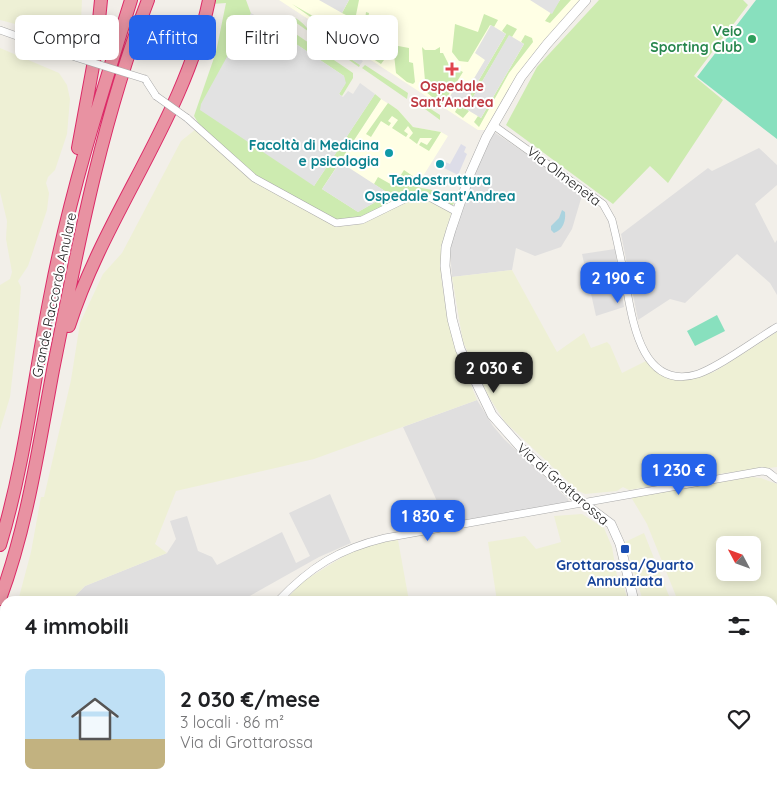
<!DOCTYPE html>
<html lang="it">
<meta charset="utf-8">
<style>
:root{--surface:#fff;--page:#f6f6f6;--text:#202124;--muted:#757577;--line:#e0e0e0;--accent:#2563eb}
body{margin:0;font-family:Quicksand,sans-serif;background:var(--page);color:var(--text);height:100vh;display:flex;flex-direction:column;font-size:19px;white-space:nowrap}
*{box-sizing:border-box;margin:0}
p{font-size:16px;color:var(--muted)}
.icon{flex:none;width:28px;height:28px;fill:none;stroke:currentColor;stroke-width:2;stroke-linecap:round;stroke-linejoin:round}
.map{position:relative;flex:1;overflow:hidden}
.panel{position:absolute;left:0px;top:596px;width:778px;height:196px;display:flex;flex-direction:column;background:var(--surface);border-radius:15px 15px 0 0;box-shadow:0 2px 12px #0003}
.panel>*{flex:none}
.guide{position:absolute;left:15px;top:15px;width:500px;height:45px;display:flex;gap:10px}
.needle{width:32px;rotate:311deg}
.tools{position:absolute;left:716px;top:536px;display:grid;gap:10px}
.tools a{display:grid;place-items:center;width:45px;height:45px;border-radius:8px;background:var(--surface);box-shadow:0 2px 12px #0003;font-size:25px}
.price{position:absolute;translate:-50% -42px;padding:0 11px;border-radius:10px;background:var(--accent);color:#fff;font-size:16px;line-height:32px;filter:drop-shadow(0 1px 2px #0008)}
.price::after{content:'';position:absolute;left:50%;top:30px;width:15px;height:11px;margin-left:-8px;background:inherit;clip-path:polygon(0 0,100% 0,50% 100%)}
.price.selected{background:#222;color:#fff}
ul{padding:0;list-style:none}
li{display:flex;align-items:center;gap:15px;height:125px;padding:0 25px}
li+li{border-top:1px solid var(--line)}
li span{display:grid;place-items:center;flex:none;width:140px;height:100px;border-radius:8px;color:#555}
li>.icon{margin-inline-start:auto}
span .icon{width:60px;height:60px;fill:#fffc;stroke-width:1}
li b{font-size:21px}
h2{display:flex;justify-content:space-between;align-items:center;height:60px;padding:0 25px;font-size:21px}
.chip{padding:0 18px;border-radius:8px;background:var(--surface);box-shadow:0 2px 12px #0003;font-size:18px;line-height:45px}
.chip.selected{background:var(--accent);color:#fff}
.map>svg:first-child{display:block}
.residential{fill:#e0dfdf}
.education{fill:#ffffe5}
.farmland{fill:#eef0d5;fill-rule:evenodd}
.grass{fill:#cdebb0}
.pitch{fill:#88e0be}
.parking{fill:#e2e2e2}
.plaza{fill:#dddde8}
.water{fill:#aad3df}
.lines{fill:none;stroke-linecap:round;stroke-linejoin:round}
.minor-casing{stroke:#a9a9a9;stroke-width:8}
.tertiary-casing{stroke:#a9a9a9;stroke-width:10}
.motorway-casing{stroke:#dc2a67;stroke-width:14}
.minor{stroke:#fff;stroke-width:7}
.tertiary{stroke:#fff;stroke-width:9}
.motorway{stroke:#e892a2;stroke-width:12}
.minor-bridge-casing{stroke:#a9a9a9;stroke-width:8;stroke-linecap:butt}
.minor-bridge{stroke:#fff;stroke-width:7}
.leisure-dot{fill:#2e9e5b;stroke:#fff;stroke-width:2}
.health-dot{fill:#e0444e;stroke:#fff;stroke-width:2}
.culture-dot{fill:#0f9aa8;stroke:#fff;stroke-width:2}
.transit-dot{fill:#1a4fb4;stroke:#fff;stroke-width:2}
.labels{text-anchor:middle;stroke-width:4;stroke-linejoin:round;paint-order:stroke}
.leisure-label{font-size:14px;font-weight:bold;fill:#27864d;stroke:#fff;text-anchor:end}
.health-label{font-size:14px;font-weight:bold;fill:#be3a42;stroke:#fff}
.culture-label{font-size:14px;font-weight:bold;fill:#0d838f;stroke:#fff;text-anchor:end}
.street-label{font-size:14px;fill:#222;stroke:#fff}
.transit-label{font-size:14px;font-weight:bold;fill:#164399;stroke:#fff}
</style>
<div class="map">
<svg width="777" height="792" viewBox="0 0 777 792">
<rect width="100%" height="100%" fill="#f2efe9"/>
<path class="residential" d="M494 132 583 192 572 229 561 247 535 256 516 248 512 270 452 277 450 250 458 215 479 164Z
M759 148 777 165V185L755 204 775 243 777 240V295L770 283 737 254 685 303 670 299 638 320 621 234 708 168 712 171Z
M615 249 624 307 596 316 582 254Z
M477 400 493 426 504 439 568 499 569 503 447 523 403 427Z
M330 494 351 543 319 557 246 598 247 601H70L85 586 167 553 176 539 170 521 187 516 198 551 212 557 217 565 282 532 296 563 310 556 289 513Z"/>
<path class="education" d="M279 0H581L517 75 488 130H478Z
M381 99 398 110 413 127 441 132 448 136 420 181 404 171 394 187 374 184 322 189Z"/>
<path class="farmland" d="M0 0H82L80 41 0 20Z
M0 48 59 73 67 85 70 99 67 134 55 170 48 177 46 183 49 193 47 210 28 266 18 281 21 287 18 327 10 397 0 430V285L10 279 12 272 6 239 7 221 0 192Z
M196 129 340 225 349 226 363 223 404 201 422 198 450 210 451 214 441 247V277L447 314 458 353 477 400 314 459 176 491 155 544 167 553 85 586 70 601H18L31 552 41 497H44L71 380 80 323 103 274 122 253 181 141Z
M512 270 557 352 584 333 591 348 607 342 610 345 622 373 646 361 674 377 688 379 700 376 714 372 777 332V467L725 473 629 490 623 487 617 491 585 494 577 490 505 422 489 397 463 342 452 277Z
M751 477 761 478 777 484V792H758L761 788H772V601H678L647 524 631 497ZM725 545H752V572H725Z
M582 514 604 528 612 547 617 576 623 584 628 601H497L488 542 525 536 536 549 561 542 554 516Z
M644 533 671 601H643L625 542Z
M398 540 409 601H285L302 582 349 553 382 542Z
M5 677V788H114L115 792H0V686Z
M171 788H236L237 792H167Z
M242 788H435L442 792H243Z
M502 788H700L699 792H508Z"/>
<path class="grass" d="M213 0H246L314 186 375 94 381 99 322 189 358 212 386 196 388 193 374 184 378 177 394 186 404 170 420 181 417 187 432 190 454 203 452 206 434 196 423 193 413 194 367 216 333 220 254 175 200 126 194 116 216 52 226 3 212 4Z
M349 0H359L356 15 352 18 342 13Z
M560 0H571L550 23 545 21Z
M599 0H743L748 5 694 76 723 100 668 183 650 166 613 204 506 125 537 67Z
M292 4 351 38 361 35 359 51Z
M366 12 369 13 367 24 375 25V29L385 30 384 60 381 64 361 51Z
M484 14 498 20 494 27 490 25 468 62 459 61 452 52 455 24 478 32Z
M285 15C292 14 305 23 308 30L360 65 359 67Z
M507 24 517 29 512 37 509 36 466 109 469 111 463 118 455 112 459 105 463 107 506 34 502 31Z
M287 28 353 73V78L342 96 339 94 345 84 344 76 296 44 294 43 281 56 273 51Z
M525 35 532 38 533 42 509 73 479 127 474 122 478 116 481 118 524 44 521 42Z
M393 45 409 48V62L413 63 415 82 413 84 407 82 396 73Z
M422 47 425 50H435L440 47V53H443L449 65 463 72 442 105 426 92Z
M365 65 408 93 407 99 362 68Z
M410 98H414L440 115V120Z
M388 103 398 110 413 127 441 132 429 151 419 145 421 142 427 145 432 138H420L417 144 409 138 413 133 408 126 404 131 408 134 406 137 392 128 398 120 392 116 388 121 391 123 389 126 381 121 371 137 366 134Z"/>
<path class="pitch" d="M756 0H777V139L697 77Z
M717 315 725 331 695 346 687 331Z"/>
<path class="parking" d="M319 0H349L342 13Z
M530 0H560L552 14Z
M251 13 266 22 270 17 287 28 273 51 281 56 287 46 296 44 344 76 346 83 339 94 343 97 348 91 353 94 360 83 375 94 314 186 200 110 201 104Z
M491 25 506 34 463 107 449 98 460 79 470 85 485 60 475 53Z
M312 28 363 61 360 65 309 31Z
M509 35 524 44 481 118 466 109Z
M340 162 388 193 386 196 358 212 322 189Z"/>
<path class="plaza" d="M461 144 466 147 464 152 467 154 458 175 442 167 445 162 450 164Z"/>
<path class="water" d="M562 210 565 212C566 221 563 230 554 233L551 230V226L559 218Z"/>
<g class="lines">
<defs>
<path id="minor" d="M0 30 78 58
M145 79 156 96
M187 118 254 178 336 223 362 220 407 198 417 196 431 198 457 212
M493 125 603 204 612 220C617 240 621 259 625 280 632 317 640 392 698 374 721 366 755 340 777 327
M278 601C310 567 339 549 385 538L762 471 768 472 777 479
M0 672 5 671
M116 788 117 792"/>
<path id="tertiary" d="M586 0 547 44 521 77 486 138 470 174 451 230 446 247 445 266 452 319 460 349 492 415 523 450 575 497 611 524 620 544 634 601
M480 792 483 788"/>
<path id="motorway" d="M78 148 96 50 101 0
M69 326C105 213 185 117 209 0
M0 545C25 463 34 377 51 292 70 193 101 96 131 0
M0 599C27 527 39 445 53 370 78 245 102 119 148 0"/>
</defs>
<use href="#minor" class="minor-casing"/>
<use href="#tertiary" class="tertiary-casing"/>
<use href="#motorway" class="motorway-casing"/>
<use href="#minor" class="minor"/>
<use href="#tertiary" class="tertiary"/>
<use href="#motorway" class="motorway"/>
<defs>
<path id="minor-bridge" d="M78 58 145 79
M156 96 187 118"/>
</defs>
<use href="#minor-bridge" class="minor-bridge-casing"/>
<use href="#minor-bridge" class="minor-bridge"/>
</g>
<circle class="leisure-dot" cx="752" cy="39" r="5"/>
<path class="health-dot" d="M449.5 61.5h5v5h5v5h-5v5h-5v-5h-5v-5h5z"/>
<g class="culture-dot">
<circle cx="389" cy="153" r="5"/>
<circle cx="440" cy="164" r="5"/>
</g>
<rect class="transit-dot" x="620" y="544" width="10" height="10" rx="2.5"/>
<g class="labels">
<g class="leisure-label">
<text x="742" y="36">Veio<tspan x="742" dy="16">Sporting Club</tspan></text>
</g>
<g class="health-label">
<text x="452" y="91">Ospedale<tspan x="452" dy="16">Sant'Andrea</tspan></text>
</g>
<g class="culture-label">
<text x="379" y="150">Facoltà di Medicina<tspan x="379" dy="16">e psicologia</tspan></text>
<text x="440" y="185" text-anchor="middle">Tendostruttura<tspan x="440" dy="16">Ospedale Sant'Andrea</tspan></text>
</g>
<g class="street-label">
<text transform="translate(564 176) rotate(37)" y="5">Via Olmeneta</text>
<text transform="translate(54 295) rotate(-78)" y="5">Grande Raccordo Anulare</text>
<text transform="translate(563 484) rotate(41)" y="5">Via di Grottarossa</text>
</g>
<g class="transit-label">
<text x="625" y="570">Grottarossa/Quarto<tspan x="625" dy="16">Annunziata</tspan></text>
</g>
</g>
</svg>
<div class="tools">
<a><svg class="needle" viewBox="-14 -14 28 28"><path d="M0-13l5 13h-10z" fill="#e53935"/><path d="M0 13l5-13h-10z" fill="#757577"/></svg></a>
</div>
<b class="price" style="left:618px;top:304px">2 190 €</b>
<b class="price selected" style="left:494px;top:394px">2 030 €</b>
<b class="price" style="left:679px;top:496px">1 230 €</b>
<b class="price" style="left:428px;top:542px">1 830 €</b>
<div class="guide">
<a class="chip">Compra</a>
<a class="chip selected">Affitta</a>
<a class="chip">Filtri</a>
<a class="chip">Nuovo</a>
</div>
<section class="panel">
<h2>4 immobili<svg class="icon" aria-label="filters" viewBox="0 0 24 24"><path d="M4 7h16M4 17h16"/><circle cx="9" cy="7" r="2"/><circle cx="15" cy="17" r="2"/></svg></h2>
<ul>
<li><span style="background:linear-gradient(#bfe0f5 70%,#c2b280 0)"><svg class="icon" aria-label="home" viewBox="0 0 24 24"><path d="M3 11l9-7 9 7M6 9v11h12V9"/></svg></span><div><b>2 030 €/mese</b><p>3 locali · 86 m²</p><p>Via di Grottarossa</p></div><svg class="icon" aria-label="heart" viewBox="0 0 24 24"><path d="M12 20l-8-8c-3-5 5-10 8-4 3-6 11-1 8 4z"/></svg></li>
</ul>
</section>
</div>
